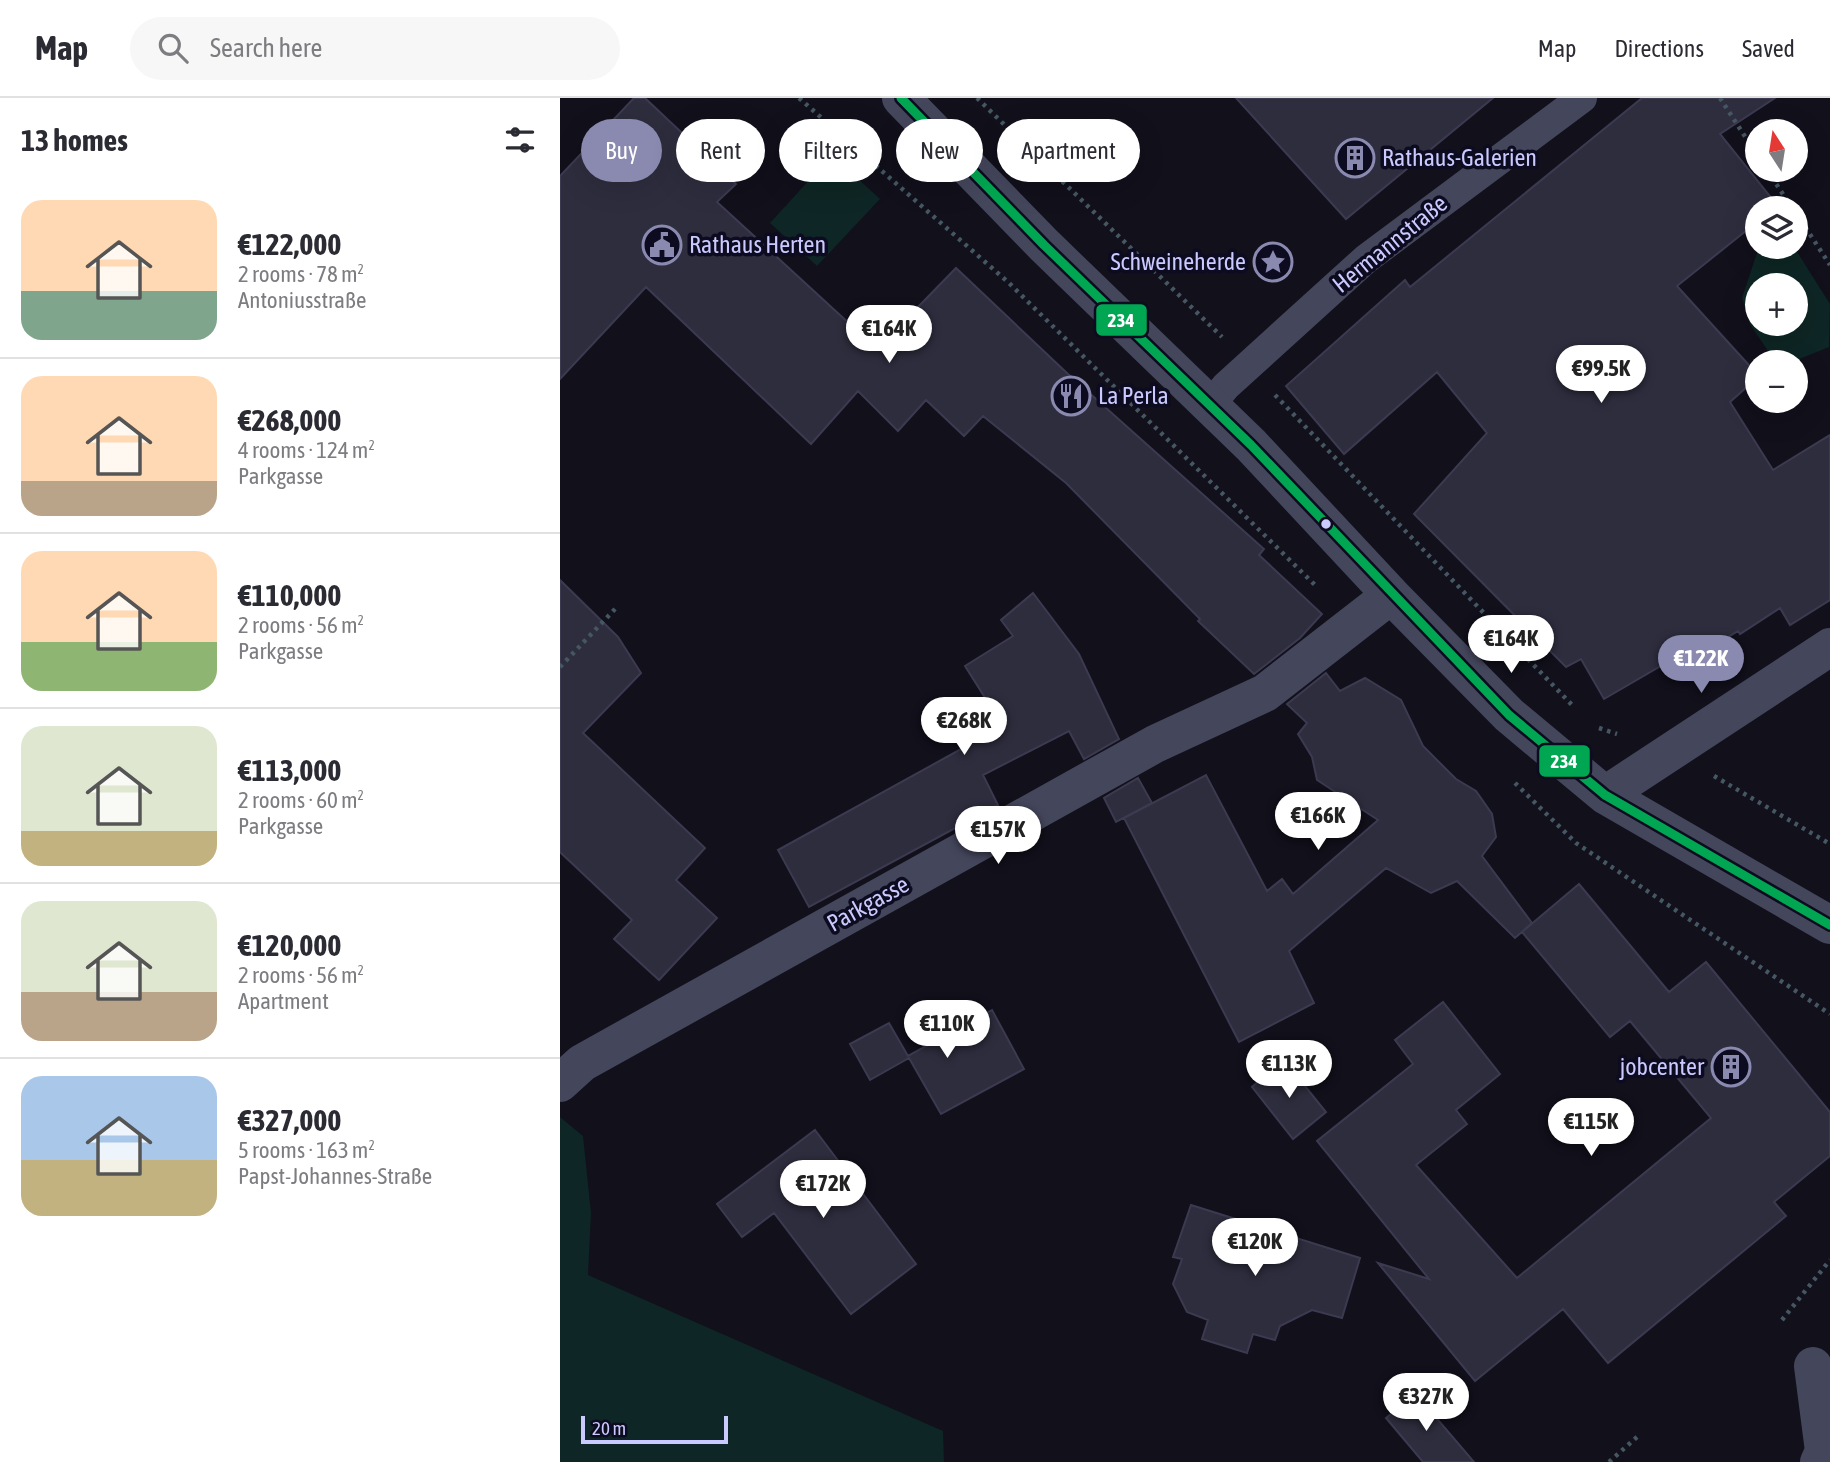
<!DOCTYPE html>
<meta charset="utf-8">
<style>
:root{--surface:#fff;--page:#f7f7f7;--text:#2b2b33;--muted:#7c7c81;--line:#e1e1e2;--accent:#8a89af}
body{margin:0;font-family:"Asap Condensed",sans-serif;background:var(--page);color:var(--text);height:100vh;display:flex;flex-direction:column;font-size:26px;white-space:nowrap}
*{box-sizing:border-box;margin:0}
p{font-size:23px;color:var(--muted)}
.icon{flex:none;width:38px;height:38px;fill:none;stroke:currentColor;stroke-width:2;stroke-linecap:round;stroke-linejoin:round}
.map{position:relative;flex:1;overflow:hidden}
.details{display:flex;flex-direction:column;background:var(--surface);width:560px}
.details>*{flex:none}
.hud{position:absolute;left:21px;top:21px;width:665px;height:63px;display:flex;gap:14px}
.needle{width:46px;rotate:348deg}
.controls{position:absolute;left:1185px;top:21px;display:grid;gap:14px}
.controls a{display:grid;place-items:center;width:63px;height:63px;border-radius:50%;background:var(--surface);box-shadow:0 7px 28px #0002;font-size:35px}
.scale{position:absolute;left:21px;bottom:18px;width:147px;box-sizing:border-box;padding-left:7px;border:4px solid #cbcaff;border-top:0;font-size:19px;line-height:24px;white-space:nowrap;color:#cbcaff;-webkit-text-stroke:5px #0d0b20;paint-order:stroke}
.price{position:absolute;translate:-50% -60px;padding:0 16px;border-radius:24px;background:#fff;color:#222;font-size:23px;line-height:46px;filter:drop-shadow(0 2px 4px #0008)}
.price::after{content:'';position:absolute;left:50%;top:42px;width:21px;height:16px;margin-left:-10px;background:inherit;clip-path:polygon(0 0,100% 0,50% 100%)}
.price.selected{background:var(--accent);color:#fff}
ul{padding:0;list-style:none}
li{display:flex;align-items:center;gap:21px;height:175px;padding:0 21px}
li+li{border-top:2px solid var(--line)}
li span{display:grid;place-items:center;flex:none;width:196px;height:140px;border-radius:21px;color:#555}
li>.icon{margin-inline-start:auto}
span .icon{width:84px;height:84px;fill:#fffc;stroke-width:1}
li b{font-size:30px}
h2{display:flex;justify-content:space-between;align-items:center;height:84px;padding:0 21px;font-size:30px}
.tag{padding:0 24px;border-radius:32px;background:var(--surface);box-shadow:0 7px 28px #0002;font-size:24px;line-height:63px}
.tag.selected{background:var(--accent);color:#fff}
header{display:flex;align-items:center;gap:42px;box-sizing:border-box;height:98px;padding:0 35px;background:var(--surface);border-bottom:2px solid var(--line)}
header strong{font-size:33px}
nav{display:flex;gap:38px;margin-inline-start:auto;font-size:24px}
.search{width:490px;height:63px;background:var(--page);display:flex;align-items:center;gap:18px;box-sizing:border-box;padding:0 24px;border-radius:38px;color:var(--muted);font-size:26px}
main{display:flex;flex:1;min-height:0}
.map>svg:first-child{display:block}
.green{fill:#0e2625;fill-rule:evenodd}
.building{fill:#2e2d3e;stroke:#3b3a50;stroke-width:2}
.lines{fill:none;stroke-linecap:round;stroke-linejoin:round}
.path{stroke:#455762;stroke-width:4.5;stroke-dasharray:3.5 5;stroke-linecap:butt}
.pedestrian{stroke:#44465c;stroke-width:30}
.minor{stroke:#44465c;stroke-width:38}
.bus-1-casing{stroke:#0d0b20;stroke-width:14}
.bus-1{stroke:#00a651;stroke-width:9}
.bus-dot{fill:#cbcaff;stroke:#0d0b20;stroke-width:2.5}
.labels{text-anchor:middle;stroke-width:7;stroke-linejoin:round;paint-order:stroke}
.poi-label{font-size:24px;fill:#cbcaff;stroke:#0d0b20;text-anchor:start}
.street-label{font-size:24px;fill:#cbcaff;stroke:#0d0b20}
.line-badge{stroke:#0d0b20;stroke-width:2.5}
.badge-label{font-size:19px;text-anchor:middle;font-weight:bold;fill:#fff}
</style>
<header>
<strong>Map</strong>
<div class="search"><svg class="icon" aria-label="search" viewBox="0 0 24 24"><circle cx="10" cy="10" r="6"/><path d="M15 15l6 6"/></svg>Search here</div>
<nav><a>Map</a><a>Directions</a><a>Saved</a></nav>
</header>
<main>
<section class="details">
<h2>13 homes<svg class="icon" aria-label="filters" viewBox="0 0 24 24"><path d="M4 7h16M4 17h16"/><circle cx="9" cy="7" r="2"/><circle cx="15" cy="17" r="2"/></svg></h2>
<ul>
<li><span style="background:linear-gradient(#ffd9b3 65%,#7fa58c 0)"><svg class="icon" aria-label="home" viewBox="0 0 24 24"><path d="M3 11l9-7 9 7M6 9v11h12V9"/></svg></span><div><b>€122,000</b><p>2 rooms · 78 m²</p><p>Antoniusstraße</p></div></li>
<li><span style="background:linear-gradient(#ffd9b3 75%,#b9a48a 0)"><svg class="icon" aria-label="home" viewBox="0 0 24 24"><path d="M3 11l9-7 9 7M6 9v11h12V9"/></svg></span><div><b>€268,000</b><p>4 rooms · 124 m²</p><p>Parkgasse</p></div></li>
<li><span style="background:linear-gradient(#ffd9b3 65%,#8fb573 0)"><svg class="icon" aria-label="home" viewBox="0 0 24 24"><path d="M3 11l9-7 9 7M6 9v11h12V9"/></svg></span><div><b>€110,000</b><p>2 rooms · 56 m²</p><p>Parkgasse</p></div></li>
<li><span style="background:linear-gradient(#dfe7d0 75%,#c2b280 0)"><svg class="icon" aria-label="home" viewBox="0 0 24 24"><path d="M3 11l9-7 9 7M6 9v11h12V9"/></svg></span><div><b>€113,000</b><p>2 rooms · 60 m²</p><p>Parkgasse</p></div></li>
<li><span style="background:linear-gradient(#dfe7d0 65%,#b9a48a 0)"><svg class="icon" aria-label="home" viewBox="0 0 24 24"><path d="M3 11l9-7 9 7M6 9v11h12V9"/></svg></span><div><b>€120,000</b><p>2 rooms · 56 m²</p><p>Apartment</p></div></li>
<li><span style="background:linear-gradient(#a9c7e8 60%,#c2b280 0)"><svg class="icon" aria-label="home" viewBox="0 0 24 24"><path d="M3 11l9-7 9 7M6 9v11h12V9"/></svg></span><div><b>€327,000</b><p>5 rooms · 163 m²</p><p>Papst-Johannes-Straße</p></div></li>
</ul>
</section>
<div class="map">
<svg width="1270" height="1364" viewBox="0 0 1270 1364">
<rect width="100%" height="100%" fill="#11101b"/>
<path class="green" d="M272 57 320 101 257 168 210 125Z
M1199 149H1234L1270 206 1269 249 1237 262 1210 256 1190 226 1182 200ZM1197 187H1236V226H1197Z
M0 1019 23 1038 31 1115 28 1177 383 1333 384 1364H0Z"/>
<path class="building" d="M74 0H85L176 86 157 104 317 251 396 170 508 276 704 451 699 457 762 516 740 540 694 576 638 523 640 521 506 385 423 318 404 338 366 302 338 333 298 293 251 346 86 189 0 281V78Z
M676 0H933L786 121Z
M1082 0H1215L1160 36 1217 107 1197 110V124L1117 188 1197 276V280L1170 304 1213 372 1270 337V502L1230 527 1220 510 1180 536 1178 533 1155 547 1152 542 1115 565 1113 561 1044 601 1021 561 1006 569 854 416 927 335 877 274 784 356 726 288 845 182 850 189Z
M0 482 58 539 81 575 23 635 145 750 116 782 157 820 99 882 54 841 72 822 0 754Z
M473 495 519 556 559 641 524 661 509 633 423 677 438 707 249 809 218 752 403 650 395 636 434 614 405 568 453 538 441 522Z
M766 575 780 593 805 580 841 602 863 648 896 681 916 693 932 716 936 739 922 758 972 825 955 840 897 783 871 795 826 770 729 853 754 905 679 944 564 720 646 677 707 793 722 781 733 796 818 722 757 682 752 659 738 636 747 625 727 606Z
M578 680 592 705 556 724 544 700Z
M1019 786 1109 894 1146 864 1270 1014V1058L1214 1104 1226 1118 1048 1265 1003 1211 915 1283 818 1165 869 1181 757 1043 853 966 835 942 883 904 940 976 896 1012 907 1026 856 1067 957 1180 1151 1020 1070 923 1050 939 962 834Z
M432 912 464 971 381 1016 349 960 310 982 290 946 329 925 348 958Z
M724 962 766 1014 733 1041 692 989Z
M255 1032 356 1166 291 1216 214 1115 182 1139 157 1106Z
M631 1107 800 1160 782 1220 752 1212 720 1228 715 1242 693 1236 687 1255 642 1241 648 1222 627 1214 613 1186 622 1161 613 1159Z
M855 1295 914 1364H863L826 1320Z"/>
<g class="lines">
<path class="path" d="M239 0 449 185 757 489
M417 0 662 239
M1160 0 1197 57
M1207 72 1232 110
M1236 115 1270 167
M715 297 1012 607
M0 569 56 510
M1039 630 1057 636
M1154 678 1270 746
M955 685 1016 745 1270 916
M1222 1222 1270 1162
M1049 1364 1077 1339"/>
<path class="pedestrian" d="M651 306 666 288 806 161 1022 0"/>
<path class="minor" d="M341 0 484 147 691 347 831 497 949 617 1045 697 1270 827
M1045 697 1270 549
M0 985 22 965 595 646 705 595 831 497
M1253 1268 1264 1353 1259 1364"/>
<defs>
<path id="bus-1" d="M341 0 484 147 691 347 949 617 1045 697 1270 827"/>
</defs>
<use href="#bus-1" class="bus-1-casing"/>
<use href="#bus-1" class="bus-1"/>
</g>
<defs>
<symbol id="building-ring" viewBox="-11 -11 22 22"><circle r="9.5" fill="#0d0b20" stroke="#8a89af" stroke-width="1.5"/><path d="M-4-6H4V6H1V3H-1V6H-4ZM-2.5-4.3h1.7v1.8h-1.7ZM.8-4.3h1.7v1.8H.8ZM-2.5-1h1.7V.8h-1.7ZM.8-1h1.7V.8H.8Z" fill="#8a89af"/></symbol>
<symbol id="civic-ring" viewBox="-11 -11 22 22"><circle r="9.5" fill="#0d0b20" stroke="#8a89af" stroke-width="1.5"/><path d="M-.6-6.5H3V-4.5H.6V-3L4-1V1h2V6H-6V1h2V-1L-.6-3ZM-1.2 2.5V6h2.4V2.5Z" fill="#8a89af"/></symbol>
<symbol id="sight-ring" viewBox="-11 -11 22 22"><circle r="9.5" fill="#0d0b20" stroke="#8a89af" stroke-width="1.5"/><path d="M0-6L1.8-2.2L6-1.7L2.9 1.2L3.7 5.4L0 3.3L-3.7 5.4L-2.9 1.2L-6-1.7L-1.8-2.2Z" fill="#8a89af"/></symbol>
<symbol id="restaurant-ring" viewBox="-11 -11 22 22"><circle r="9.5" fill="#0d0b20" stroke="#8a89af" stroke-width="1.5"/><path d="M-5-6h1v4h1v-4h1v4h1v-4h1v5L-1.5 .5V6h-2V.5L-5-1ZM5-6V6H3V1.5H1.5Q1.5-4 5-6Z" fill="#8a89af"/></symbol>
</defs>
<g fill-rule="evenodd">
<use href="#building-ring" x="773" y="38" width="44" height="44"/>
<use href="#civic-ring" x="80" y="125" width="44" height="44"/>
<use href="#sight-ring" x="691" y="142" width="44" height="44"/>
<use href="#restaurant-ring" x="489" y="276" width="44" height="44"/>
<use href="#building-ring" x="1149" y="947" width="44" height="44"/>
</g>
<circle class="bus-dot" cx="766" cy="426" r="6"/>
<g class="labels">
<g class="poi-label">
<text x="822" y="68">Rathaus-Galerien</text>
<text x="129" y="155">Rathaus Herten</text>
<text x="686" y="172" text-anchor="end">Schweineherde</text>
<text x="538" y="306">La Perla</text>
<text x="1144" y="977" text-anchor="end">jobcenter</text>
</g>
<g class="street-label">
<text transform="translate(830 146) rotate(-39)" y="8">Hermannstraße</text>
<text transform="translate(308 806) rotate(-29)" y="8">Parkgasse</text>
</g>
</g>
<g class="line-badge">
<rect x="535" y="205" width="53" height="34" rx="7" fill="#00a651"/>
<rect x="978" y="646" width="53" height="34" rx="7" fill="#00a651"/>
</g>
<g class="badge-label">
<text x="561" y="229">234</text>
<text x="1004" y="670">234</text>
</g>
</svg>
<div class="controls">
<a><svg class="needle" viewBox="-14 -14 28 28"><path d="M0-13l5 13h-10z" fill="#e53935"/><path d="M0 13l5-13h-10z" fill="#7c7c81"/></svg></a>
<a><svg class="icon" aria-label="layers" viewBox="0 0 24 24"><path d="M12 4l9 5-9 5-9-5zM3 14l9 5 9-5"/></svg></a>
<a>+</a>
<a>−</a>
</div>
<div class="scale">20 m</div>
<b class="price" style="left:329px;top:267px">€164K</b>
<b class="price" style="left:1041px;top:307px">€99.5K</b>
<b class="price" style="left:951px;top:577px">€164K</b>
<b class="price selected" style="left:1141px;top:597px">€122K</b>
<b class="price" style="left:404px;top:659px">€268K</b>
<b class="price" style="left:758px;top:754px">€166K</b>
<b class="price" style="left:438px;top:768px">€157K</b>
<b class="price" style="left:387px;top:962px">€110K</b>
<b class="price" style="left:729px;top:1002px">€113K</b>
<b class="price" style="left:1031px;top:1060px">€115K</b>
<b class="price" style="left:263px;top:1122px">€172K</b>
<b class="price" style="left:695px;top:1180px">€120K</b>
<b class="price" style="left:866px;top:1335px">€327K</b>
<div class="hud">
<a class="tag selected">Buy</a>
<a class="tag">Rent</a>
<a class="tag">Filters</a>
<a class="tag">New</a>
<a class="tag">Apartment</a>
</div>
</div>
</main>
